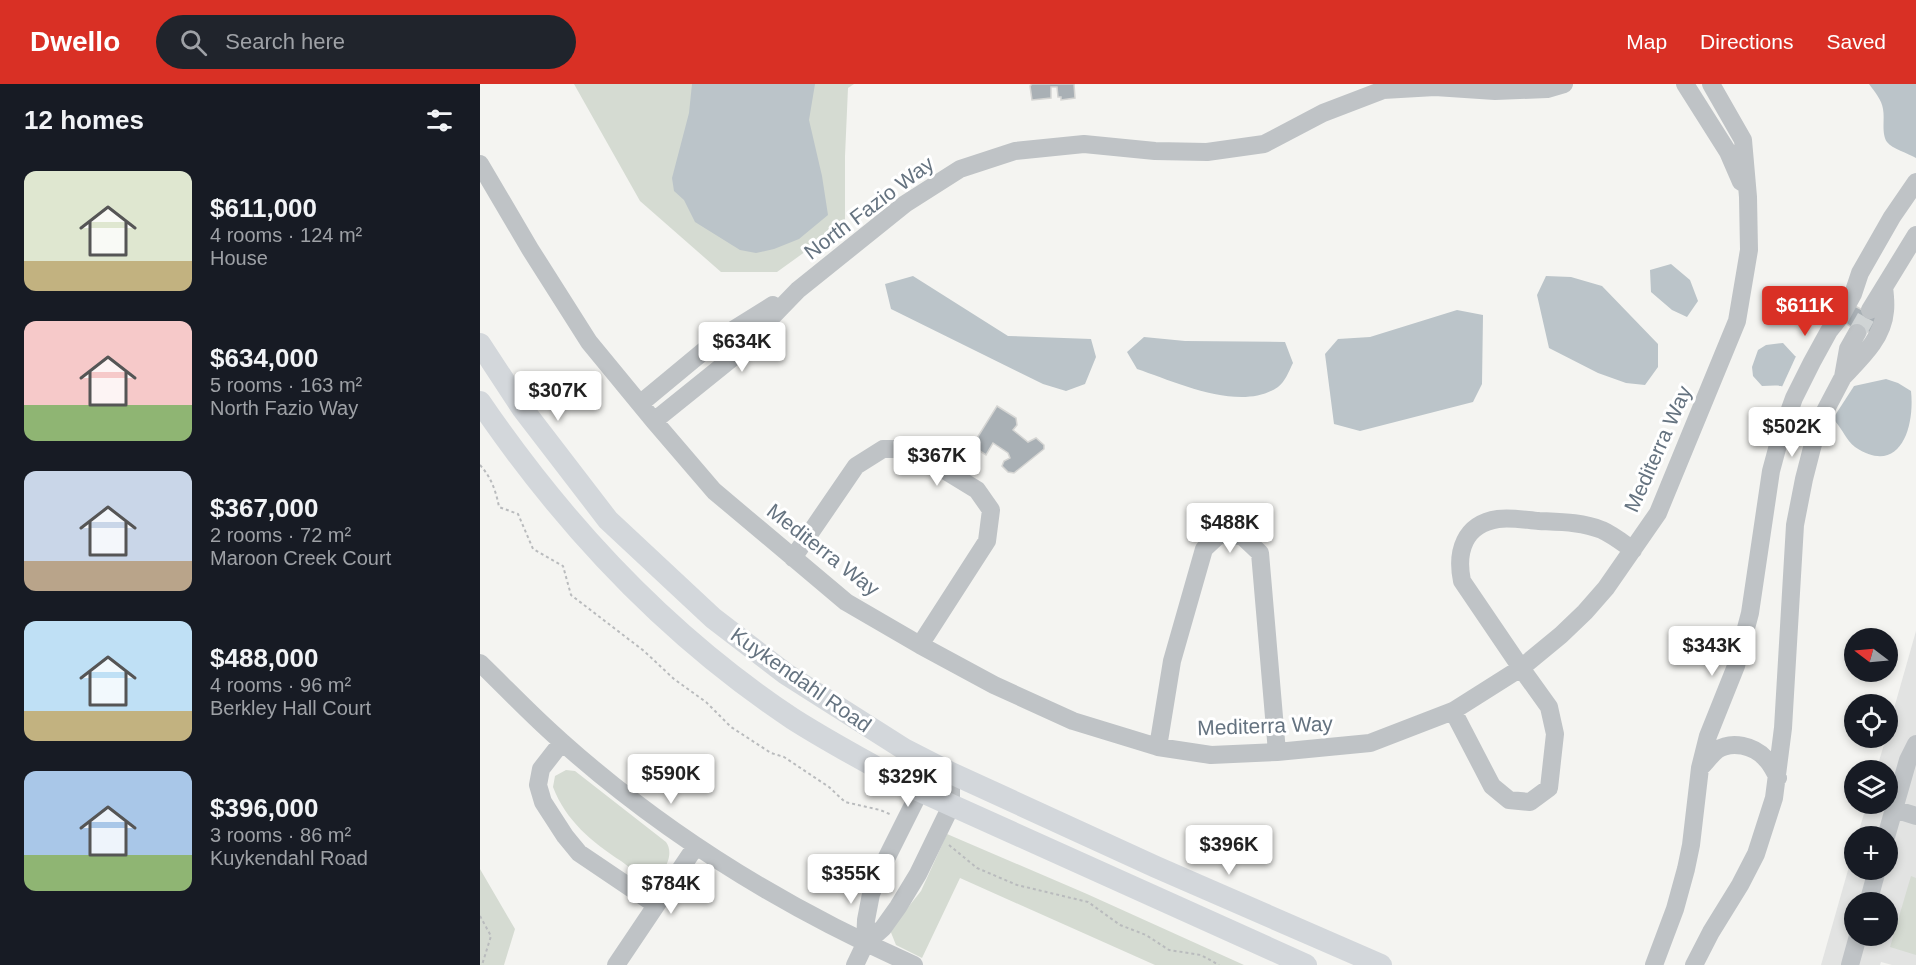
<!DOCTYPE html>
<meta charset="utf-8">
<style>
:root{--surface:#171b24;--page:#20242c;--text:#f1f3f6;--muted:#9ea1a6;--accent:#d93025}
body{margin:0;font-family:Helvetica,sans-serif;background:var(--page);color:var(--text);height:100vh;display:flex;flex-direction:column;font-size:22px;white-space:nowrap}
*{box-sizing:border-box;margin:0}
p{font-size:20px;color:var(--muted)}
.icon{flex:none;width:33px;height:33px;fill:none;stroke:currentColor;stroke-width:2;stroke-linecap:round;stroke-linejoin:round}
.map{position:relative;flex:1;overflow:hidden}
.drawer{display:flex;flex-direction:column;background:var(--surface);width:480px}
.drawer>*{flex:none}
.needle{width:39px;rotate:286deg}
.buttons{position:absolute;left:1364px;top:544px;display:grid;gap:12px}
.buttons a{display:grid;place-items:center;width:54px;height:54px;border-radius:50%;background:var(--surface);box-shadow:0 3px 9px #0003;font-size:30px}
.price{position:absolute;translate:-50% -51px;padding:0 14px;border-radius:6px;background:#fff;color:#222;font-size:20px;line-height:39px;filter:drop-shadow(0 2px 3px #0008)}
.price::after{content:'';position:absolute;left:50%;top:36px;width:18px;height:14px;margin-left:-9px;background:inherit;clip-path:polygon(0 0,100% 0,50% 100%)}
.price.selected{background:var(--accent);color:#fff}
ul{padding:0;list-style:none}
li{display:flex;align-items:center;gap:18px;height:150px;padding:0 24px}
li span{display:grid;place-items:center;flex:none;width:168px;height:120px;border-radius:12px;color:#555}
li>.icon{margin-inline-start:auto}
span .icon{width:72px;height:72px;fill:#fffc;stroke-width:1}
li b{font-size:26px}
h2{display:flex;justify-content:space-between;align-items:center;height:72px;padding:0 24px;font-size:26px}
header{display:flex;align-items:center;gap:36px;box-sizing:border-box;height:84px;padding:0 30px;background:var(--accent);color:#fff}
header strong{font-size:28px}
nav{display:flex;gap:33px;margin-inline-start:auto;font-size:21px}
.search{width:420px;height:54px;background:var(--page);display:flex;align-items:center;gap:15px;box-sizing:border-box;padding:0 21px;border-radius:33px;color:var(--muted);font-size:22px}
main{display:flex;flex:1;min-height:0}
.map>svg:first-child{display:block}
.built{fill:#e2e3e2;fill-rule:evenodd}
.green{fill:#d5dbd2}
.water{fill:#bbc4c9}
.pier{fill:#f4f4f1}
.building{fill:#a9b0b5;stroke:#d5d5d3;stroke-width:1.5}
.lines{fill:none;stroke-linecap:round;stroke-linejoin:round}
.minor-tunnel{stroke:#d0d4d5;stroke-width:18;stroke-dasharray:18 9;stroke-linecap:butt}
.path{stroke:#b9bbbd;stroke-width:2;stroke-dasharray:3 3;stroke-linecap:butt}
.minor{stroke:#bfc3c6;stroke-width:18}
.major{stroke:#d3d7db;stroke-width:22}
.labels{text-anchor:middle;stroke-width:6;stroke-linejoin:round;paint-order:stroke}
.street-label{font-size:21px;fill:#657380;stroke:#fff}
</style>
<header>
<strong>Dwello</strong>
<div class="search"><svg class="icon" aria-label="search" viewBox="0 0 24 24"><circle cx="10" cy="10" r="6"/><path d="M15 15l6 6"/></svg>Search here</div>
<nav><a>Map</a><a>Directions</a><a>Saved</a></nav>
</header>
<main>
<section class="drawer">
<h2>12 homes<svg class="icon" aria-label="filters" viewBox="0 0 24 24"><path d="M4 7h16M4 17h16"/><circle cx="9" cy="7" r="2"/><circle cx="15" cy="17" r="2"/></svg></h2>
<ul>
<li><span style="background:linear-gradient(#dfe7d0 75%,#c2b280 0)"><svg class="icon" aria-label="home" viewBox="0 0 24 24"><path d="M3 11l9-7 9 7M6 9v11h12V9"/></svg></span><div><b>$611,000</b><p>4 rooms · 124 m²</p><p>House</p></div></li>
<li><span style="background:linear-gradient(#f6c9c9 70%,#8fb573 0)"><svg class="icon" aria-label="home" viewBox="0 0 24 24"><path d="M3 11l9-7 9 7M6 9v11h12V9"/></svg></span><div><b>$634,000</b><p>5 rooms · 163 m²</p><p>North Fazio Way</p></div></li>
<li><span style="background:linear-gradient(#c9d6e8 75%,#b9a48a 0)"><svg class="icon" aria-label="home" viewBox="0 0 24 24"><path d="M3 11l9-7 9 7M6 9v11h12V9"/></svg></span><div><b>$367,000</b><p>2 rooms · 72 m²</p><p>Maroon Creek Court</p></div></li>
<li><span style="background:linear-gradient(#bfe0f5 75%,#c2b280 0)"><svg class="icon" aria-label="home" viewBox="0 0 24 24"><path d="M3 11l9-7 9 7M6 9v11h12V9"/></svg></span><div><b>$488,000</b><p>4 rooms · 96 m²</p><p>Berkley Hall Court</p></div></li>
<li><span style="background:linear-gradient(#a9c7e8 70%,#8fb573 0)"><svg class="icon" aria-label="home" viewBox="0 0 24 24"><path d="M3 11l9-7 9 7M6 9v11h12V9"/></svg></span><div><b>$396,000</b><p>3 rooms · 86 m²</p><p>Kuykendahl Road</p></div></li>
</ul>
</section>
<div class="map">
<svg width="1436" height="881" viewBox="0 0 1436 881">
<rect width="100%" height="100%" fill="#f4f4f1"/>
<path class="built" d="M1436 547V881H1412L1401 878 1400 881H1341L1374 765V786H1407V753H1377L1387 720H1407V687H1396L1406 654H1407V649ZM1374 819H1407V852H1374Z"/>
<path class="green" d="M94 0H374L368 4 365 72V139L297 188H241L160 117Z
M86 686 95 687 186 758C196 771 182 798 165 792 157 790 148 782 141 777 112 758 86 737 73 703L75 692Z
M467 750 607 810 764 881H675L480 794 442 874 416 861 410 846 441 807Z
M0 785 35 845 24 881H0Z
M1431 792 1436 794V871L1410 863Z"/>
<path class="water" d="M212 0H335L329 36 342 92 348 131 319 155 294 165 276 169 260 166 215 138 204 116 194 107 192 94 209 29Z
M1389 0H1436V74C1428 69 1412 65 1407 58 1401 49 1405 35 1403 25 1402 16 1394 7 1389 0Z
M1191 180 1210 196 1218 217 1207 233 1192 226 1171 208 1170 186Z
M433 192 528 252 611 255 616 273 605 300 586 307 563 300 411 225 405 200Z
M1066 192 1091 193 1122 202 1178 260V283L1165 301 1146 299 1118 289 1069 264 1057 211Z
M977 226 1003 231 1002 300 993 318 880 347 854 340 845 270 858 255 890 253Z
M664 253 705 257 805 258 813 279C809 287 805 298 798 303 761 329 696 298 657 285L647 268Z
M1303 259 1315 272 1374 302 1406 295 1418 299 1431 307C1435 343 1420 393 1375 363 1366 356 1363 346 1355 337 1349 331 1308 304 1301 302 1295 301 1288 302 1282 302L1273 292 1272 283 1278 266 1286 261Z"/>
<path class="pier" d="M1317 270 1376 299 1352 336 1301 305Z"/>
<path class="building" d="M552 0H594L595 14 581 16V13H578L577 3H571V14L552 16 550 2Z
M1373 221 1398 234 1390 249 1376 241 1371 243 1367 240 1365 235Z
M517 322 536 334 537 341 533 346 548 358 556 354 564 361V365L534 389 528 388 522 382 524 377 530 374 528 369 513 359 506 371 492 362Z"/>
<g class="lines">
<path class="minor-tunnel" d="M1377 249 1390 226"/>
<path class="path" d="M0 381C11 393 16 407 19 423L38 430 53 465 83 482 91 511 164 567 194 595 226 618 251 643 291 669 304 673 349 703 365 718 400 726 412 731
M469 761 497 784 537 801 608 818 640 841 666 851 689 866 721 871 739 881
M0 832 11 852 2 881"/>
<path class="minor" d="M1205 0 1248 68 1261 98
M0 80 50 165 109 258 174 337 234 407 366 518 440 561 514 601 593 637 678 663 731 671 797 668 890 659 973 627 1041 584 1081 551 1105 528 1126 504 1178 429 1257 237 1269 166 1268 113 1263 56 1231 0
M1390 226 1436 151
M1363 293C1381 274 1403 254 1405 227 1406 219 1405 211 1404 203
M161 319 237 256 293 221
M174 337 251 275 318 206 425 120 480 85 535 67 604 60 675 67 727 68 784 60 843 29 903 6 955 3 1015 7 1067 5 1084 0
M313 474 376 382 403 365H430L497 406 511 426 507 457 440 561
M0 579C27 605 53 633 82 658 185 750 307 825 434 881
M973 627 1012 702 1029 716 1050 718 1069 704 1075 650 1069 623 1041 584 982 497C976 468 984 440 1018 435 1030 433 1046 436 1059 437 1080 438 1102 438 1122 446 1133 451 1143 459 1153 466
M82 658 61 685 58 701 63 718 85 752 99 769 176 821
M678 663 692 577 724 465 739 451 762 452 780 469 797 668
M1221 683C1226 678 1231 671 1237 666 1252 656 1274 662 1285 674 1291 679 1294 687 1298 694
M1414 725 1436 732
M1406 753 1428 676 1436 660
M1388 819 1397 786
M136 881 216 762
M375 881 385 860 386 836 391 810 404 779 440 707 471 689V722L438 790 418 823 403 844 385 860
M1174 881 1195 825 1206 785 1211 761 1220 684 1228 652 1256 582 1270 529 1291 387 1301 350 1314 314 1332 278 1349 247 1361 232 1373 210 1380 189 1412 133 1436 98
M1214 881 1231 848 1260 801 1276 770 1294 714 1303 644 1315 441 1324 395 1333 360 1343 331 1363 293 1368 265 1377 249
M1370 881 1378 852"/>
<path class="major" d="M0 260 42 324 128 436 233 534 306 590 424 665 471 689 676 783 901 881
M0 318C84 441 188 552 313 635 354 661 397 684 440 707L826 881"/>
</g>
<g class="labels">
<g class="street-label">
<text transform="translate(389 124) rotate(-37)" y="7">North Fazio Way</text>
<text transform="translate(1178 365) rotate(-66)" y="7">Mediterra Way</text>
<text transform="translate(343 466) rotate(38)" y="7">Mediterra Way</text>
<text transform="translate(321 596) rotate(35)" y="7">Kuykendahl Road</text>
<text transform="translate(785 642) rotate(-2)" y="7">Mediterra Way</text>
</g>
</g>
</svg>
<div class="buttons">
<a><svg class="needle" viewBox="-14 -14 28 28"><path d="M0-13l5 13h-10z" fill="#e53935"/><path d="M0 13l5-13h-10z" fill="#9ea1a6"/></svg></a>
<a><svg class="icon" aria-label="locate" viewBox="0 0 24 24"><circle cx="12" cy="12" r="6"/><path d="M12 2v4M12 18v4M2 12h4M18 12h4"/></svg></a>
<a><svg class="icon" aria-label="layers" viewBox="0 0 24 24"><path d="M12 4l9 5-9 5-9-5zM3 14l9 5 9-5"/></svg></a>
<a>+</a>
<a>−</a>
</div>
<b class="price selected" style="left:1325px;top:253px">$611K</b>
<b class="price" style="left:262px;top:289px">$634K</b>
<b class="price" style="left:78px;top:338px">$307K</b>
<b class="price" style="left:1312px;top:374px">$502K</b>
<b class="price" style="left:457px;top:403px">$367K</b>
<b class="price" style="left:750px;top:470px">$488K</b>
<b class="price" style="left:1232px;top:593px">$343K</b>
<b class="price" style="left:191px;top:721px">$590K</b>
<b class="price" style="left:428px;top:724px">$329K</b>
<b class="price" style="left:749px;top:792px">$396K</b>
<b class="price" style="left:371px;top:821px">$355K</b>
<b class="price" style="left:191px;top:831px">$784K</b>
</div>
</main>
